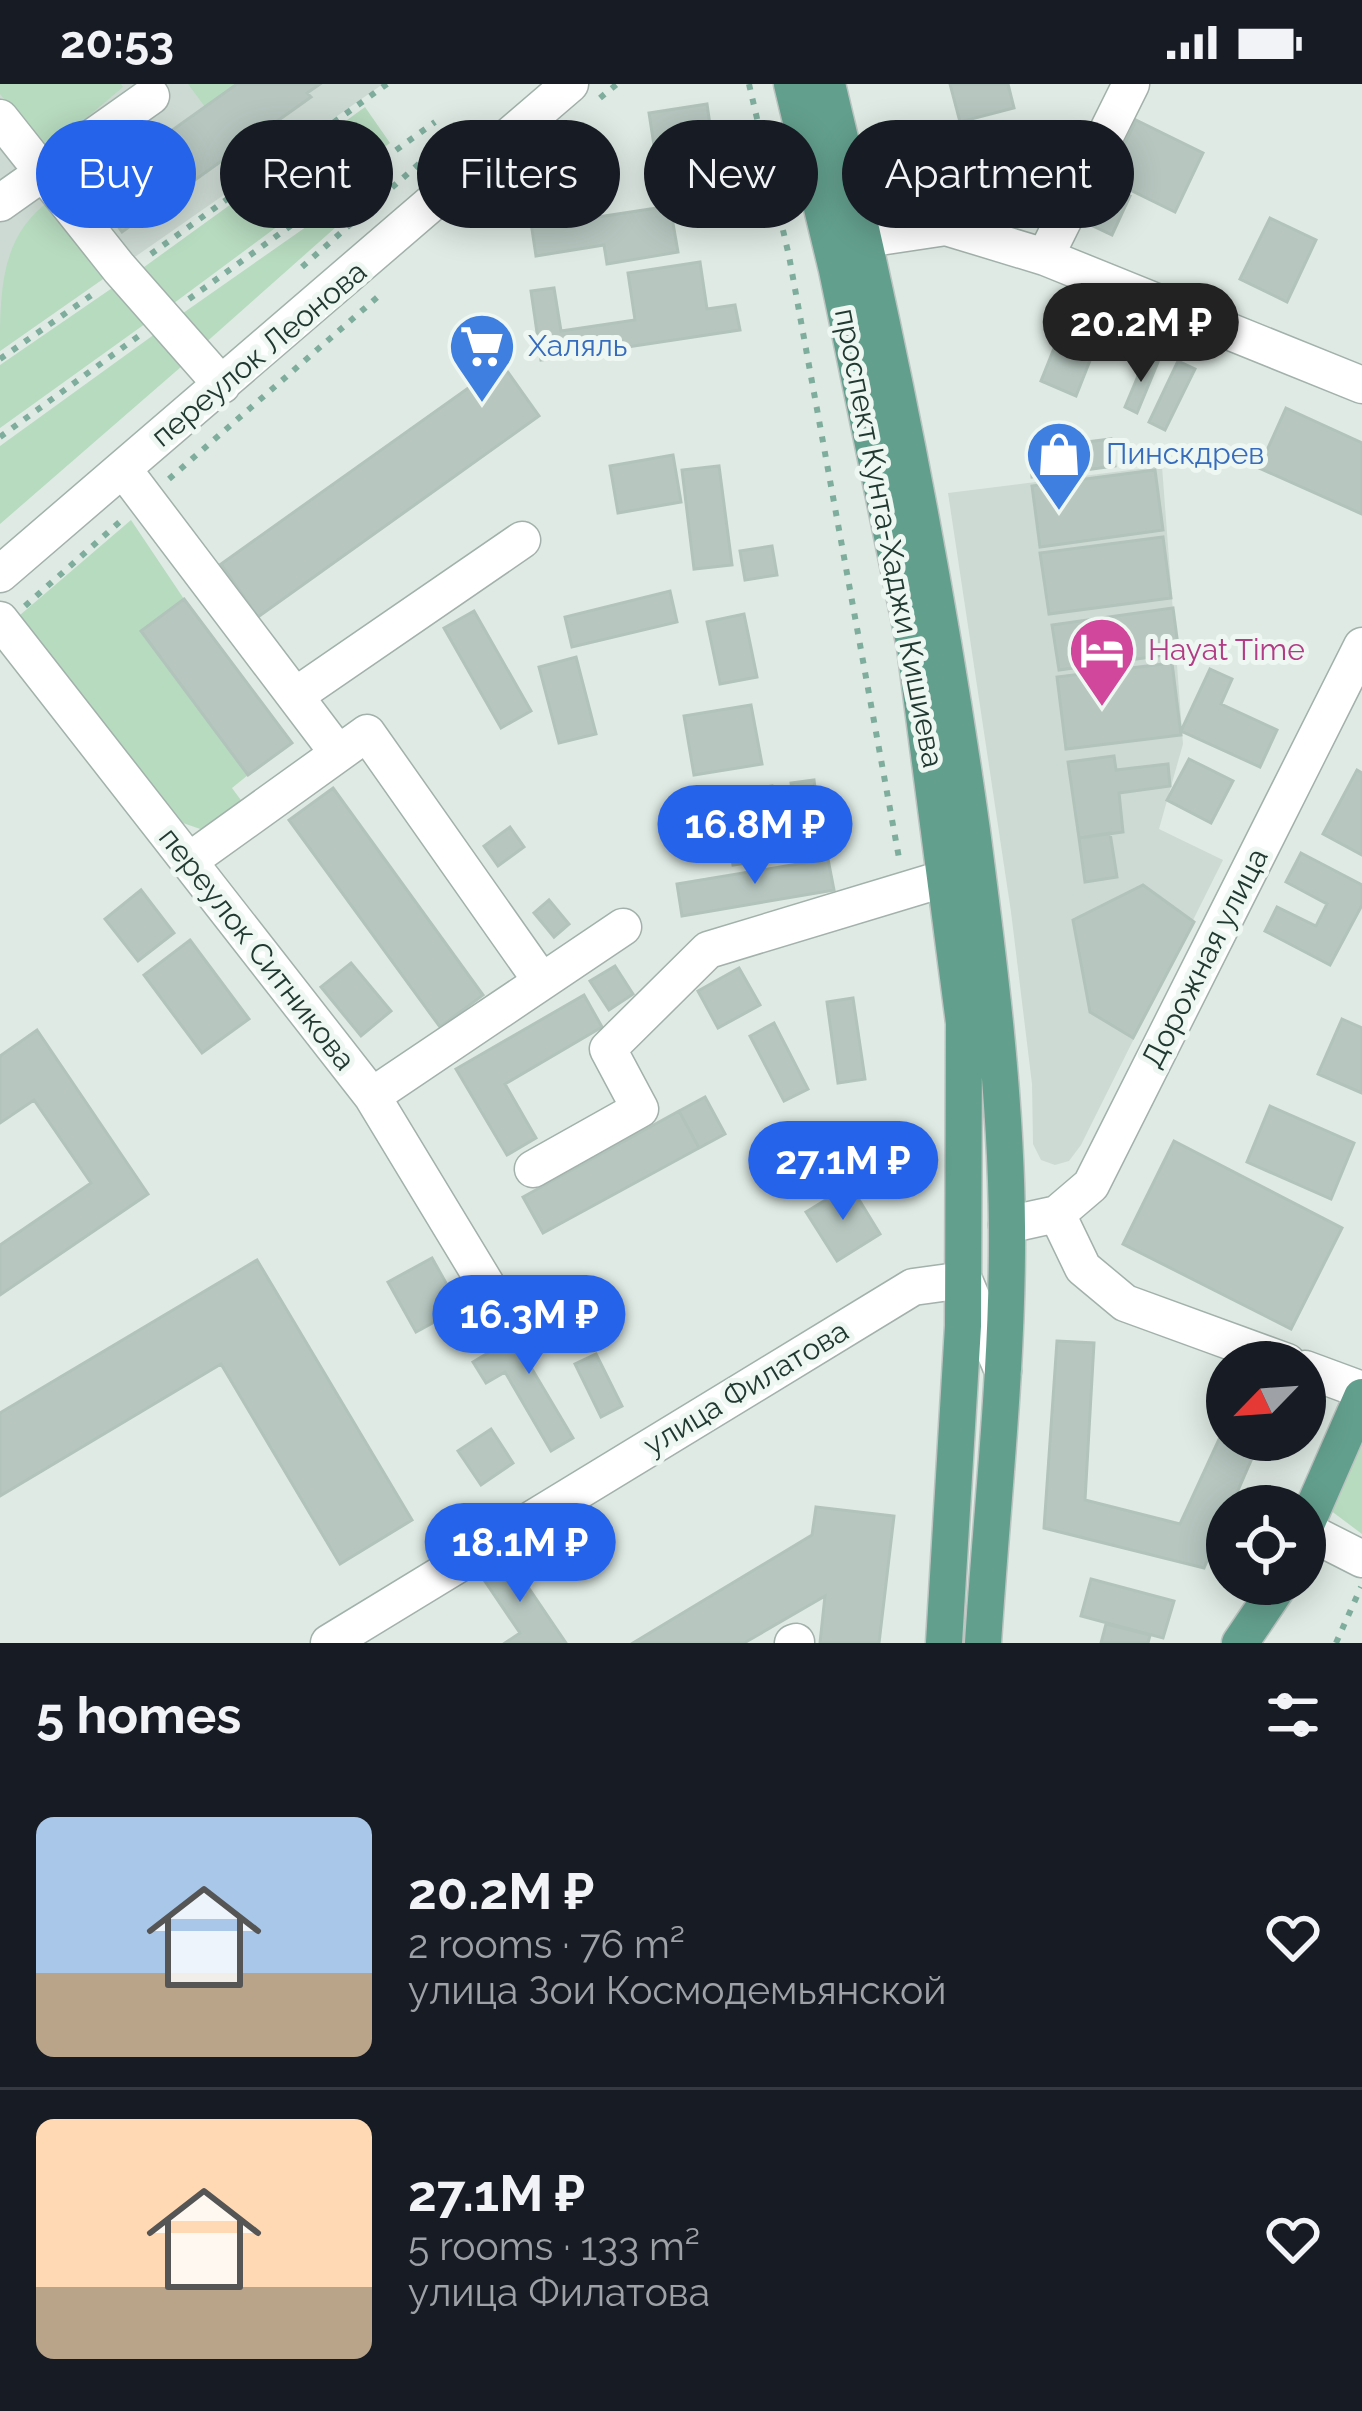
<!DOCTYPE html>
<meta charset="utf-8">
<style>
:root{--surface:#171b24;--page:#242831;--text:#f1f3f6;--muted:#9ea1a6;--line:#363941;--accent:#2563eb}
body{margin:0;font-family:Raleway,sans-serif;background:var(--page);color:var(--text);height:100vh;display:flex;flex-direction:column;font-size:45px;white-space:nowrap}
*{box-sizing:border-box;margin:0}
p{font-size:39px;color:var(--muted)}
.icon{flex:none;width:66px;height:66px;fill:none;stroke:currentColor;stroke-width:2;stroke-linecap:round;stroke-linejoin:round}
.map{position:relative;height:1559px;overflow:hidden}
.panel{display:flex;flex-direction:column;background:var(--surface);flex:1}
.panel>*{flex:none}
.guide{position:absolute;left:36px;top:36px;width:1290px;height:108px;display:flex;gap:24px}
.needle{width:78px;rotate:245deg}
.fabs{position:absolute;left:1206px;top:1257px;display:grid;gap:24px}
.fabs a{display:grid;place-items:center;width:120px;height:120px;border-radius:50%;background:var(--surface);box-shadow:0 6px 30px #0003;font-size:60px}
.price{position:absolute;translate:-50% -102px;padding:0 27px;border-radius:42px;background:var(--accent);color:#fff;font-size:39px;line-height:78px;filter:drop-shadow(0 3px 6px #0008)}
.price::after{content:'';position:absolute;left:50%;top:72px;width:36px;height:27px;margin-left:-18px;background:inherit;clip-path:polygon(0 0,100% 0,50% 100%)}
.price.on{background:#222;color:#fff}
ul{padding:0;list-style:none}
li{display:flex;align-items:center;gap:36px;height:300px;padding:0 36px}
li+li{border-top:3px solid var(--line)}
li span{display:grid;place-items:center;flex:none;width:336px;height:240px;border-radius:18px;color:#555}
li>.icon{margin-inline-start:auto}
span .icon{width:144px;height:144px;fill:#fffc;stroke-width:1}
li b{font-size:51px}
h2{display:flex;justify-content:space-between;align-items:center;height:144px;padding:0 36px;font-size:51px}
.chip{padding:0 42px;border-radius:54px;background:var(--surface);box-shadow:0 6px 30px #0003;font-size:42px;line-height:108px}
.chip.on{background:var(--accent);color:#fff}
.status{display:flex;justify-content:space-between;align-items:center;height:84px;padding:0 60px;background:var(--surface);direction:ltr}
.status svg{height:33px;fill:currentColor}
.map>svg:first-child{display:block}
.built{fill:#cddad3}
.green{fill:#b7dbbf}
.building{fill:#b7c7c0;stroke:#b1c3bb;stroke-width:3}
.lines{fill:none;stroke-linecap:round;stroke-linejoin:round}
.minor-casing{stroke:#a2b1ab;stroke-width:39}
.major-casing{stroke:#bcc4c1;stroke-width:39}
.path{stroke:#7fad9d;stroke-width:6;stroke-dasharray:6 9;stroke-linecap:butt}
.minor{stroke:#fff;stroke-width:36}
.major{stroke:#639f8d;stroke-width:36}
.labels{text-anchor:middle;stroke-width:10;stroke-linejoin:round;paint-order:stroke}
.shop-label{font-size:30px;fill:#366cbe;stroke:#eff7f2;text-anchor:start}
.street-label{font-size:30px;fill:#203931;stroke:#eff7f2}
.hotel-label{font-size:30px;fill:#b23c85;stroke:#eff7f2;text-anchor:start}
</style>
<div class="status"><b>20:53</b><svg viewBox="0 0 49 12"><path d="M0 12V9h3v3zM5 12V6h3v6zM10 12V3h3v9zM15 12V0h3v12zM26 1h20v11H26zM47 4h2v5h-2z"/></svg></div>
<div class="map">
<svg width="1362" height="1559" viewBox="0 0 1362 1559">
<rect width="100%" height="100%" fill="#dfeae4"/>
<path class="built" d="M0 0H383L0 267Z
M1162 382 1183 660 1159 745 1223 776 1081 1061 1069 1077 1055 1081 1041 1076 1033 1060 1032 1000 1011 828 948 409Z"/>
<path class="green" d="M0 0H121L123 3 45 69 0 10Z
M188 0H237L205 23Z
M365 23 390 59 170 222 140 186Z
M383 89 389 96 203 261 176 234Z
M51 116 107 192 0 267C0 208 0 151 51 116Z
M118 200 149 237 0 344V281Z
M159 247 182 282 0 440V362Z
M131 436 184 515 142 547 248 691 232 704 246 723 212 749 180 738 20 531Z
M1362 1340V1450L1326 1423Z"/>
<path class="building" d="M237 0H320L307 9 311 13 122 148 91 104Z
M950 0H1008L1014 24 960 38Z
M707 20 719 104 662 113 649 29Z
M1136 36 1203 69 1175 128 1108 95Z
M971 38 992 127 936 111 928 72 952 63 949 43Z
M543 89 552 140 670 122 678 168 607 180 604 161 536 172 524 92Z
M1110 102 1130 112 1112 151 1091 141Z
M1270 134 1316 156 1287 218 1240 195Z
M700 178 707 225 735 221 740 246 541 276 531 207 554 204 561 247 635 236 628 189Z
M1065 237 1100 251 1076 312 1041 297Z
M1146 273 1158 278 1137 329 1125 323Z
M1178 277 1195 285 1165 346 1149 338Z
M502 280 539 332 258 533 221 480Z
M1286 324 1362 359V430L1259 384Z
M1111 355 1115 382 1032 393 1029 365Z
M673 371 681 418 618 429 610 382Z
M719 382 732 481 694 485 682 386Z
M1155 386 1163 446 1040 463 1032 402Z
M1163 453 1171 514 1049 530 1040 469Z
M772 462 777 491 745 496 740 467Z
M670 507 677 538 572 563 565 533Z
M184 515 292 659 248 691 141 547Z
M1173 524 1179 569 1059 586 1052 541Z
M474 527 531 627 501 644 444 544Z
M744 530 757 593 720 600 707 538Z
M576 573 596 650 559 659 539 583Z
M1172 579 1181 651 1066 665 1057 593Z
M1210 585 1232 595 1221 620 1277 646 1260 683 1181 647Z
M751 621 762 680 694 691 684 632Z
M1114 672 1116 686 1168 680 1170 702 1119 709 1123 748 1079 754 1068 678Z
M1189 675 1233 697 1211 739 1167 716Z
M1357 686 1362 689V771L1323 750Z
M814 696 817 721 794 724 791 699Z
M772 702 781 774 733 781 723 709Z
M333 704 483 911 440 943 289 736Z
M510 743 524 763 498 782 484 762Z
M1110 749 1117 793 1085 798 1079 754Z
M1301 769 1362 801V821L1330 881 1265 847 1277 823 1316 842 1327 820 1286 798Z
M828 775 834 806 682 832 677 800Z
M1143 801 1194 838 1133 954 1090 928 1073 836Z
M141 806 174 849 138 877 105 835Z
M549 816 569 840 554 853 534 829Z
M190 856 249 935 202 969 144 891Z
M351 879 391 927 361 952 321 903Z
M615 882 633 910 609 926 590 897Z
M739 884 760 921 718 944 698 907Z
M584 911 602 943 505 1000 536 1054 507 1071 456 985Z
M853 914 865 995 838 999 827 918Z
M1342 935 1362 944V1009L1318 990Z
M774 939 808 1005 784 1017 750 952Z
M37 946 148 1110 0 1211V1161L91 1099 34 1016 0 1039V972Z
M705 1013 725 1050 699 1064 679 1027Z
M1270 1022 1354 1059 1331 1115 1247 1078Z
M679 1027 699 1064 543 1149 523 1113Z
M1174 1057 1342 1144 1291 1245 1123 1160Z
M850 1101 880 1150 837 1177 806 1128Z
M432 1174 460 1224 416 1248 388 1198Z
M257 1176 412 1436 340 1480 221 1280 0 1412V1329Z
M553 1230 565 1251 526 1275 573 1354 551 1367 505 1288 486 1299 473 1278Z
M1057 1257 1094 1259 1085 1416 1180 1440 1227 1338V1356H1260L1204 1484 1044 1444Z
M596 1270 622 1322 601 1333 575 1280Z
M491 1345 513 1379 481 1401 458 1367Z
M816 1423 894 1432 879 1559H820L825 1512 744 1559H633L812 1451Z
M507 1472 566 1559H505L520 1549 480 1490Z
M1091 1495 1174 1517 1163 1554 1081 1532Z
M1106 1540 1150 1551 1148 1559H1101Z"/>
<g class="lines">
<defs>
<path id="minor" d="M0 34 119 184 222 301
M0 119 151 12
M832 160 946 143 1045 173 1362 301
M1045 173 1131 0
M123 385 338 669
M0 490 570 0
M0 536 372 1012 623 843
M295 612 522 456
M189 777 367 649 540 895
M372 1012 504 1230
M533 1085 640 1025 608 965 708 866 946 794
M1057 1130 1083 1184 1125 1219 1287 1278
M1007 1141 1057 1130 1091 1101 1362 562
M1305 1285 1362 1306
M1305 1446 1362 1475
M329 1559 913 1203 964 1196 1003 1287
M793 1559 796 1558"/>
<path id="major" d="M792 0 837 186 915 563 964 939 963 1242 944 1559
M827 0C887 246 937 496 972 747 989 878 1006 1010 1007 1143 1008 1282 992 1420 983 1559
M1305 1443 1362 1313
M1240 1559 1280 1500"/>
</defs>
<use href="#minor" class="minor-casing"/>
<use href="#major" class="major-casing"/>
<path class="path" d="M749 0 789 172 899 774
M600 14 617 0
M151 170 387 0
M302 183 447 55
M189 215 435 38
M0 275 96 208
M0 353 140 251
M169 395 381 210
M25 522 123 435
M1336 1559 1361 1503"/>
<use href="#minor" class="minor"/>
<use href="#major" class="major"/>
</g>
<defs>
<symbol id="supermarket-pin" viewBox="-11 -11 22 30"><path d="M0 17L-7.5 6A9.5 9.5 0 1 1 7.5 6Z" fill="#3f7fe0" stroke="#eff7f2"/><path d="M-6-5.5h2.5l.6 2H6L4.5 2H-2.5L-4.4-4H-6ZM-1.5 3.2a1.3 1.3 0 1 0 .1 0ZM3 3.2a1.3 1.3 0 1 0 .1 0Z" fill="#fff"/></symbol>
<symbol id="shop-pin" viewBox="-11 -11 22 30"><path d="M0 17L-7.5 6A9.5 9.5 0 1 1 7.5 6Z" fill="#3f7fe0" stroke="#eff7f2"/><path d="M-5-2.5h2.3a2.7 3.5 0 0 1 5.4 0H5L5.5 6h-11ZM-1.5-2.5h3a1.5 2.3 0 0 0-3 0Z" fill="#fff"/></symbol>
<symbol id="hotel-pin" viewBox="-11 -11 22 30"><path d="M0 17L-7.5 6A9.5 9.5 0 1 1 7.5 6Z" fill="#d1479c" stroke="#eff7f2"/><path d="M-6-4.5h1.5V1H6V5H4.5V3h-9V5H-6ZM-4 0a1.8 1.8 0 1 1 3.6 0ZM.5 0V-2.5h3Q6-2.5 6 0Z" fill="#fff"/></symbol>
</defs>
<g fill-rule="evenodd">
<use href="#supermarket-pin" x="444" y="224" width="76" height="104"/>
<use href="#shop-pin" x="1021" y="332" width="76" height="104"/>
<use href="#hotel-pin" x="1064" y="528" width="76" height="104"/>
</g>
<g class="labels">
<g class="shop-label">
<text x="528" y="272">Халяль</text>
<text x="1106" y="380">Пинскдрев</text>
</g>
<g class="street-label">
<text transform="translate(259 270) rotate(-40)" y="10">переулок Леонова</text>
<text transform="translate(889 454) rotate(79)" y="10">проспект Кунта-Хаджи Кишиева</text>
<text transform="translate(257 865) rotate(52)" y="10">переулок Ситникова</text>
<text transform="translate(1205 874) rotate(-63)" y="10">Дорожная улица</text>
<text transform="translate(746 1304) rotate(-31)" y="10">улица Филатова</text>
</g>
<g class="hotel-label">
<text x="1148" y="576">Hayat Time</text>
</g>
</g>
</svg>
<div class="fabs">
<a><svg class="needle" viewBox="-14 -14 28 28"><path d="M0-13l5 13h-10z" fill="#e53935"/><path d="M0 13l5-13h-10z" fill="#9ea1a6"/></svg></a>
<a><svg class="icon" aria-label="locate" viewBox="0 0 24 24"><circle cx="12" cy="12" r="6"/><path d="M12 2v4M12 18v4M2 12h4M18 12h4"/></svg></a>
</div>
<b class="price on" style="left:1141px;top:301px">20.2M ₽</b>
<b class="price" style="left:755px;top:803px">16.8M ₽</b>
<b class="price" style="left:843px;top:1139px">27.1M ₽</b>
<b class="price" style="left:529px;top:1293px">16.3M ₽</b>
<b class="price" style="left:520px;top:1521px">18.1M ₽</b>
<div class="guide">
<a class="chip on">Buy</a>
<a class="chip">Rent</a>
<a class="chip">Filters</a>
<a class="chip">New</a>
<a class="chip">Apartment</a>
</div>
</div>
<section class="panel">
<h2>5 homes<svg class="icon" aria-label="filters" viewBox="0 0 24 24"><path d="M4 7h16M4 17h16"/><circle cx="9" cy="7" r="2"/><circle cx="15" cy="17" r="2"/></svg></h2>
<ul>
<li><span style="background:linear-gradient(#a9c7e8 65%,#b9a48a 0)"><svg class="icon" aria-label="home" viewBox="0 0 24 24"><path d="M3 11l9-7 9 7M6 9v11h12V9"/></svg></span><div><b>20.2M ₽</b><p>2 rooms · 76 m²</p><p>улица Зои Космодемьянской</p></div><svg class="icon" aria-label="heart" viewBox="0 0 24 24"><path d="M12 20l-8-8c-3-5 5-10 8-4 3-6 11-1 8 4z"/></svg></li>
<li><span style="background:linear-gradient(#ffd9b3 70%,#b9a48a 0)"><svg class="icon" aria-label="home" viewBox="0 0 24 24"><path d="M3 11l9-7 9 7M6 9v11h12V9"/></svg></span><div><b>27.1M ₽</b><p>5 rooms · 133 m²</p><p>улица Филатова</p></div><svg class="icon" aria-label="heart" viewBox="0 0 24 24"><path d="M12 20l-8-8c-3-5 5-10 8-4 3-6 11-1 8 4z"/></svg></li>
</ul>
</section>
